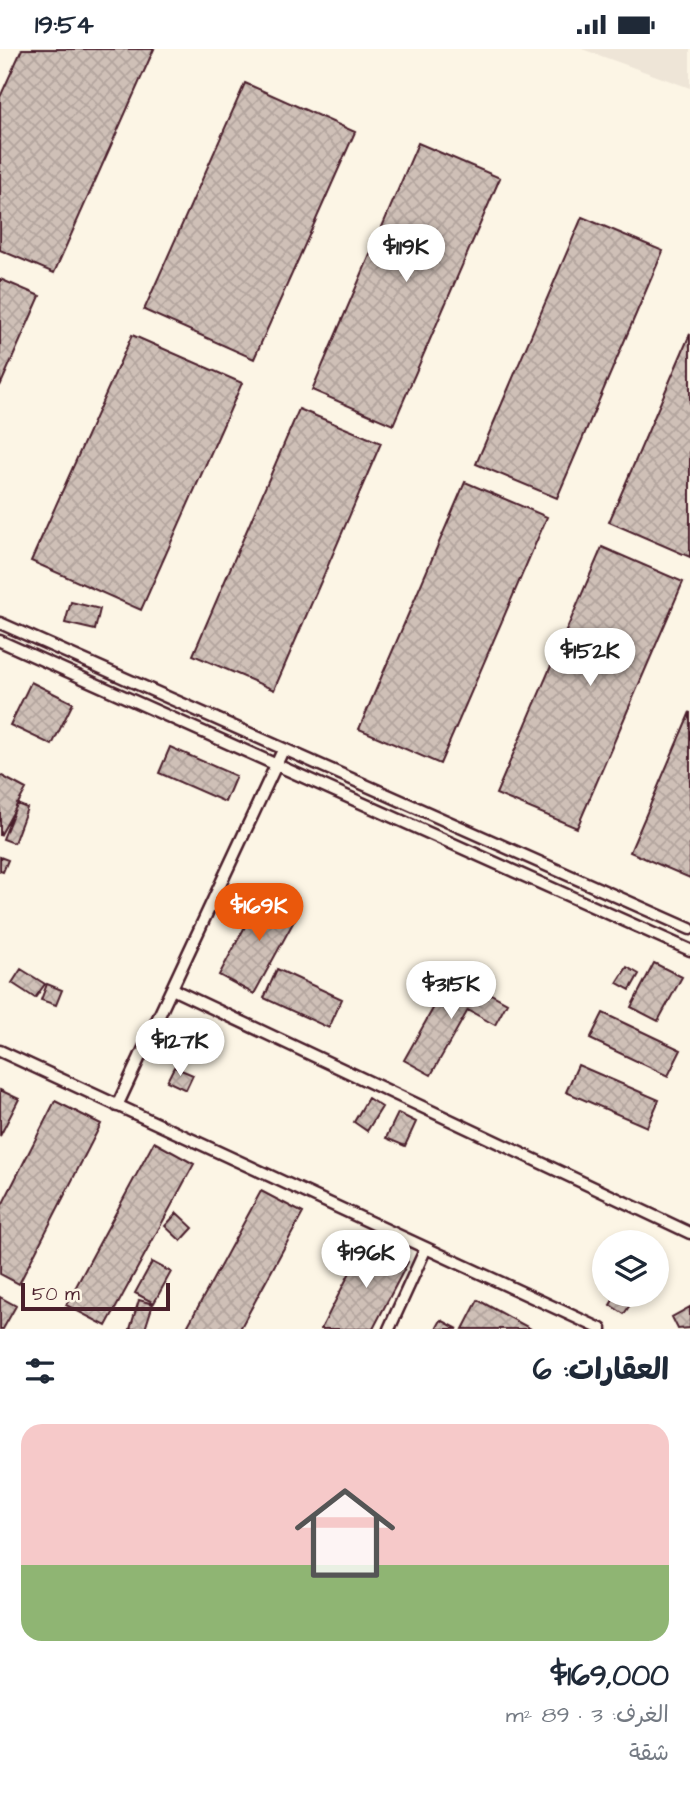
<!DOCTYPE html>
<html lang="ar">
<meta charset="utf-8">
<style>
:root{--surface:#fff;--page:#f2f2f3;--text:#1f2937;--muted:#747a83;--line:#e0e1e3;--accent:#ea580c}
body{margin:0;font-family:"Architects Daughter","Playpen Sans Arabic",sans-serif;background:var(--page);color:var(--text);direction:rtl;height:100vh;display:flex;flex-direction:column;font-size:26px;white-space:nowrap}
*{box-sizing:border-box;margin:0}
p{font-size:23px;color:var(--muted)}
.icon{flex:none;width:38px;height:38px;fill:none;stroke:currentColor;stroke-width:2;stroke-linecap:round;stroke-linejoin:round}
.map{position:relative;height:1280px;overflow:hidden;direction:ltr}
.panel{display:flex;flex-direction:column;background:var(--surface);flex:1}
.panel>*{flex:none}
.tools{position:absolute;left:592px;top:1181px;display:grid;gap:14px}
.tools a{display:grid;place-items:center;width:77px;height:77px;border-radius:50%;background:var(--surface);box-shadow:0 4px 10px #0003;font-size:35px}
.scale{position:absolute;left:21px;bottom:18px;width:149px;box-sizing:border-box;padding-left:7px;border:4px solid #4a1f2b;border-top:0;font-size:19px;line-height:24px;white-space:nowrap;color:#4a1f2b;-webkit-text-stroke:5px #fcf5e5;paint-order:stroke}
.price{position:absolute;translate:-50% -60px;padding:0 16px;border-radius:24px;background:#fff;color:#222;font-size:23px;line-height:46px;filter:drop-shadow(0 2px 4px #0008)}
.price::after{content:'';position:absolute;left:50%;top:42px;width:21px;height:16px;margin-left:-10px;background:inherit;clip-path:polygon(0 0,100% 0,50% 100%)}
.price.active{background:var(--accent);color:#fff}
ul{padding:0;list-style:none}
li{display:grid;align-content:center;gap:14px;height:371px;padding:0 21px}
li+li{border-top:2px solid var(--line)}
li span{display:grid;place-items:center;height:217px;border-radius:21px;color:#555}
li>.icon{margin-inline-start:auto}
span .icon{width:126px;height:126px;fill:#fffc;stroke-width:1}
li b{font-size:30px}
h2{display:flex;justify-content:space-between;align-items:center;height:84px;padding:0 21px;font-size:30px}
.status{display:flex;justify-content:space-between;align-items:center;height:49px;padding:0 35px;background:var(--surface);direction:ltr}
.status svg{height:19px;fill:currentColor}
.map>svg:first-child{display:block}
.built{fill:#eee5d7}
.building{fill:url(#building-cross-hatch);stroke:#4a1f2b;stroke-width:2}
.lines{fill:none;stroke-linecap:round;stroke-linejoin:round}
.lane-casing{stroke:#4a1f2b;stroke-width:15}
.lane{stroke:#fcf5e5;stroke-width:10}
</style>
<div class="status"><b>19:54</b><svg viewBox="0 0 49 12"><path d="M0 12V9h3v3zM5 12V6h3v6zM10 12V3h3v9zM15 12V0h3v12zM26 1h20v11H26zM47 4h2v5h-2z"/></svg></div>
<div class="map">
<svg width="690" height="1280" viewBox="0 0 690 1280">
<defs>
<pattern id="building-cross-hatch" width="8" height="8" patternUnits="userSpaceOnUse" patternTransform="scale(1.75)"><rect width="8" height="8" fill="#cfc0b7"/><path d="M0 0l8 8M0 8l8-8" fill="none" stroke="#b3a59e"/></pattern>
</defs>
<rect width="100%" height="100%" fill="#fcf5e5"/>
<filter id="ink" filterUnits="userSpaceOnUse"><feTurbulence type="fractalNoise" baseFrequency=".0143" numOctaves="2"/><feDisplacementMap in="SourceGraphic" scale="14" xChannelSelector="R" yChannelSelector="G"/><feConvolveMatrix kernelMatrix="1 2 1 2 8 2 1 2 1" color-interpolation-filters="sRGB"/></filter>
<g filter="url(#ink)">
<path class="built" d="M582 0H690V39Z"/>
<path class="building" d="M22 0H154L54 224 0 201V48Z
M245 34 355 83 254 310 144 261Z
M418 94 500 129 393 376 312 341Z
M582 168 663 202 557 449 476 415Z
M0 230 40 247 0 337Z
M690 285V508L609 473Z
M132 286 242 334 141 561 31 512Z
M299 360 381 394 274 641 193 606Z
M465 433 547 468 440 715 359 680Z
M602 498 683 533 577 779 496 745Z
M71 553 100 560 95 581 65 574Z
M31 633 73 654 52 696 10 676Z
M690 663V829L630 803Z
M170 698 236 727 225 753 159 724Z
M0 726 26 740 0 787Z
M17 755 27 759 14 794 3 790Z
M0 808 8 811 3 823 0 822Z
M263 844 299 863 254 945 219 926Z
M654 914 682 928 658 972 631 958Z
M627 918 639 925 630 941 617 934Z
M21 920 45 935 35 949 12 934Z
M277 920 342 950 329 979 264 949Z
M453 924 507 954 495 976 468 961 431 1026 404 1011Z
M47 935 62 941 56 956 41 951Z
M603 964 681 1001 668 1027 590 990Z
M187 989 199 996 194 1006 182 999Z
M578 1016 659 1051 647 1078 566 1043Z
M174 1018 193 1026 186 1041 167 1032Z
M0 1041 19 1050 0 1087Z
M368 1049 382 1058 367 1082 354 1073Z
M55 1052 101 1075 19 1235 0 1225V1160Z
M398 1064 416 1073 405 1097 386 1089Z
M154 1093 194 1115 106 1277 66 1256Z
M261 1142 303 1164 240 1280H186Z
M177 1164 193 1179 181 1192 165 1177Z
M366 1192 408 1213 373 1280H321Z
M152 1213 171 1223 154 1254 135 1244Z
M616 1246 636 1247 624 1265 610 1256Z
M0 1248 16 1257 3 1280H0Z
M139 1251 153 1255 145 1280H130Z
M478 1251 531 1280H463Z
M690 1258V1279L678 1280 672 1268Z
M441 1271 458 1280H436Z"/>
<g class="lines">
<defs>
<path id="lane" d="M0 574 690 880
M0 592 690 901
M172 940 690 1184
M0 1002 601 1280
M117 1057 283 701
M389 1280 426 1199"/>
</defs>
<use href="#lane" class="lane-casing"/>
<use href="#lane" class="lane"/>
</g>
</g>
</svg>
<div class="tools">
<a><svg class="icon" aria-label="layers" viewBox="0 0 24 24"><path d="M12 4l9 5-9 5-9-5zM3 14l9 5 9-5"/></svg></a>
</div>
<div class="scale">50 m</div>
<b class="price" style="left:406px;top:235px">$119K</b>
<b class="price" style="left:590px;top:639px">$152K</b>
<b class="price active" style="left:259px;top:894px">$169K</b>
<b class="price" style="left:451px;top:972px">$315K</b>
<b class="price" style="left:180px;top:1029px">$127K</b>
<b class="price" style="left:366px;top:1241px">$196K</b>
</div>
<section class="panel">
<h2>العقارات: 6<svg class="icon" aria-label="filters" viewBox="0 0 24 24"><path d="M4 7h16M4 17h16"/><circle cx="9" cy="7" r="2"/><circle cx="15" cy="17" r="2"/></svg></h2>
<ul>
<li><span style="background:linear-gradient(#f6c9c9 65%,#8fb573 0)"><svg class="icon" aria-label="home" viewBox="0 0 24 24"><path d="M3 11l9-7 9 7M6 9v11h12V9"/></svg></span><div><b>$169,000</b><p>الغرف: 3 · 89 m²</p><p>شقة</p></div></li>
</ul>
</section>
